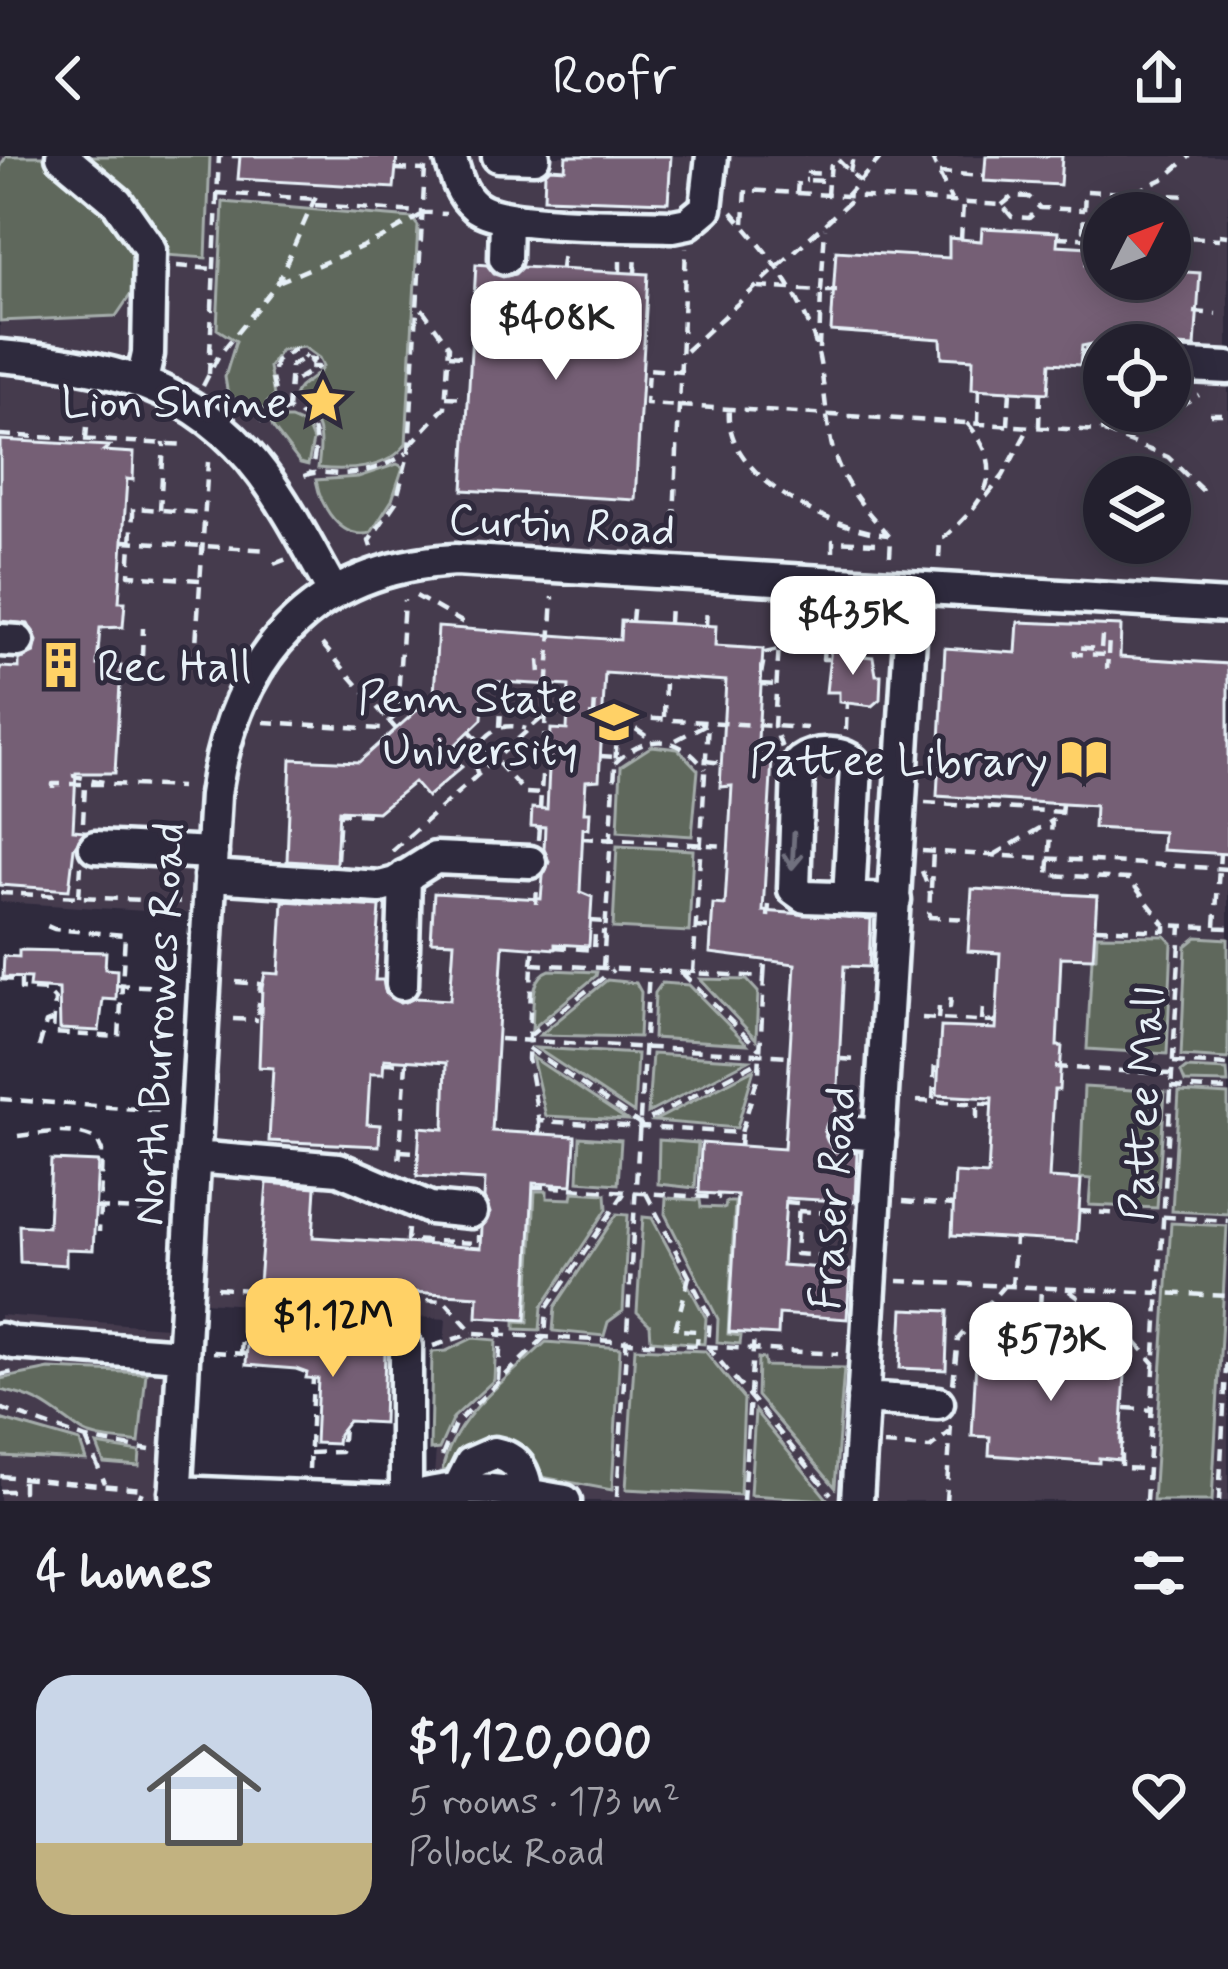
<!DOCTYPE html>
<meta charset="utf-8">
<style>
:root{--surface:#23202e;--page:#2b2836;--text:#f1f3f6;--muted:#a3a3aa;--line:#403e4a;--accent:#ffd166}
body{margin:0;font-family:Mynerve,sans-serif;background:var(--page);color:var(--text);height:100vh;display:flex;flex-direction:column;font-size:45px;white-space:nowrap}
*{box-sizing:border-box;margin:0}
p{font-size:39px;color:var(--muted)}
.icon{flex:none;width:66px;height:66px;fill:none;stroke:currentColor;stroke-width:2;stroke-linecap:round;stroke-linejoin:round}
.map{position:relative;height:1345px;overflow:hidden}
.sheet{display:flex;flex-direction:column;background:var(--surface);flex:1}
.sheet>*{flex:none}
.needle{width:78px;rotate:48deg}
.tools{position:absolute;left:1083px;top:36px;display:grid;gap:24px}
.tools a{display:grid;place-items:center;width:108px;height:108px;border-radius:50%;background:var(--surface);box-shadow:0 6px 30px #0003,0 0 0 3px var(--line);font-size:60px}
.price{position:absolute;translate:-50% -102px;padding:0 27px;border-radius:24px;background:#fff;color:#222;font-size:39px;line-height:78px;filter:drop-shadow(0 3px 6px #0008)}
.price::after{content:'';position:absolute;left:50%;top:72px;width:36px;height:27px;margin-left:-18px;background:inherit;clip-path:polygon(0 0,100% 0,50% 100%)}
.price.selected{background:var(--accent);color:#111}
ul{padding:0;list-style:none}
li{display:flex;align-items:center;gap:36px;height:300px;padding:0 36px}
li span{display:grid;place-items:center;flex:none;width:336px;height:240px;border-radius:36px;color:#555}
li>.icon{margin-inline-start:auto}
span .icon{width:144px;height:144px;fill:#fffc;stroke-width:1}
li b{font-size:51px}
h2{display:flex;justify-content:space-between;align-items:center;height:144px;padding:0 36px;font-size:51px}
header{display:flex;justify-content:space-between;align-items:center;height:156px;padding:0 36px;background:var(--surface);font-size:54px;font-weight:600}
.map>svg:first-child{display:block}
.built{fill:#443a4e;fill-rule:evenodd}
.green{fill:#5f685c;stroke:#a4acaa;stroke-width:3}
.building{fill:#745e75;stroke:#e8f1f8;stroke-width:3}
.lines{fill:none;stroke-linecap:round;stroke-linejoin:round}
.minor-casing{stroke:#e8f1f8;stroke-width:39}
.path{stroke:#e8f1f8;stroke-width:4.5;stroke-dasharray:12 9;stroke-linecap:butt}
.minor{stroke:#2f2a3d;stroke-width:30}
.oneway{stroke:#70707e}
.labels{text-anchor:middle;stroke-width:10;stroke-linejoin:round;paint-order:stroke}
.poi-label{font-size:45px;fill:#e8f1f8;stroke:#2f2a3d;text-anchor:end}
.street-label{font-size:45px;fill:#e8f1f8;stroke:#2f2a3d}
</style>
<header><svg class="icon" aria-label="back" viewBox="0 0 24 24"><path d="M15 5l-7 7 7 7"/></svg>Roofr<svg class="icon" aria-label="share" viewBox="0 0 24 24"><path d="M12 15V3M7 8l5-5 5 5M5 13v7h14v-7"/></svg></header>
<div class="map">
<svg width="1228" height="1345" viewBox="0 0 1228 1345">
<rect width="100%" height="100%" fill="#2f2a3d"/>
<filter id="ink" filterUnits="userSpaceOnUse"><feTurbulence type="fractalNoise" baseFrequency=".00833" numOctaves="2"/><feDisplacementMap in="SourceGraphic" scale="24" xChannelSelector="R" yChannelSelector="G"/><feConvolveMatrix kernelMatrix="1 2 1 2 8 2 1 2 1" color-interpolation-filters="sRGB"/></filter>
<g filter="url(#ink)">
<path class="built" d="M0 0H1228V1345H432L446 1163 204 1146 226 760 0 746ZM1104 57H1170V123H1104ZM1104 189H1170V255H1104ZM1104 321H1170V387H1104Z
M0 1159 166 1171 157 1345H0Z"/>
<path class="green" d="M6 0H210L206 102 138 97 133 135 116 160 0 165V12Z
M223 46 412 62 418 70 406 288C388 314 347 315 318 312 323 278 321 263 293 243 299 224 315 226 323 210L319 202 304 191 281 194 269 211 274 240 266 248 267 252 255 254 228 239 225 221 236 185 217 173Z
M276 263H291L307 270 313 285 308 309 300 307 273 272 271 267Z
M397 308 403 311 392 344 371 377C340 384 321 351 316 324L358 321Z
M652 590 678 593 698 614 692 680 618 675 621 610Z
M617 690 693 694 689 776 613 772Z
M1097 779 1165 780 1172 787 1167 898 1087 893 1092 802 1096 801Z
M1197 781 1228 783V903L1181 900 1186 790Z
M550 814 597 816 596 820 532 873C534 853 529 821 550 814Z
M700 823 747 824 758 836 756 883Z
M607 824 636 827 641 836 639 881 540 879Z
M662 827 689 829 747 888 653 882 655 837Z
M536 892 637 898 634 957Z
M652 898 749 904 648 957Z
M532 901 627 964 546 960Z
M1186 912 1227 914 1228 927 1185 926 1181 916Z
M754 913 737 972 654 965Z
M1084 931 1165 936 1157 1052 1089 1049 1091 1023 1080 1022Z
M1179 936 1228 939V1058L1172 1055Z
M580 981 621 984 618 1028 578 1025Z
M659 984 698 987 695 1032 658 1028Z
M535 1035H547V1042L572 1043 573 1036 606 1038 607 1053 542 1151 540 1174 515 1173V1165L528 1166Z
M666 1042 700 1044 701 1051 725 1052 726 1046H735L728 1178 741 1180 740 1188 717 1186 718 1163 665 1058Z
M617 1058 628 1059 623 1155 608 1166 604 1180 553 1175 555 1151Z
M643 1061 652 1062 706 1162 704 1188 651 1184 650 1169 637 1156Z
M1171 1067 1227 1070 1212 1345H1153Z
M473 1182 496 1184 494 1224 453 1262 439 1293 430 1294 432 1196 446 1195Z
M546 1186 620 1192 612 1334 531 1319 525 1303 442 1315C453 1260 507 1223 546 1186Z
M635 1192 705 1195 744 1243 740 1339 626 1333Z
M758 1202 764 1203 765 1210 844 1212 835 1331 757 1240Z
M49 1213 146 1217 139 1287C122 1284 93 1284 80 1274 48 1251 41 1242 0 1234V1223Z
M755 1255 828 1344 750 1339Z
M0 1263 80 1286 86 1304 0 1300Z
M97 1289 140 1296 139 1310 104 1307Z"/>
<path class="building" d="M240 0H397L394 32 238 23Z
M566 0H671L668 46 544 42 545 17 550 12 565 13Z
M986 0H1062L1060 29 984 25Z
M982 72 1058 76 1057 89 1089 91 1086 108 1104 111 1101 123H1170V115L1200 117 1195 191 1102 186 1082 190 1080 209 1050 207 1048 237 972 233 973 203 942 201 941 183 831 175 836 95 949 102V82L981 85Z
M476 108 487 109 494 118 503 121 515 118 522 111 648 118 635 344 463 334Z
M0 284 109 290 103 295 134 297 133 324 127 323 119 446H125L123 471 100 472 97 509 121 510 115 617H76L73 674 85 675 74 692 69 734 0 729V511L19 512V504L34 497 37 485 28 468 0 465Z
M621 465 716 470 715 490 763 493 758 584 773 586 763 755 871 763 869 811 844 810 837 950 824 976 833 995 857 997 855 1046 786 1042 782 1109 850 1114 847 1163 779 1158 778 1179 729 1176 737 1039 699 1037 701 992 702 987 784 993 795 808 710 797 713 748 725 749 732 630 720 631 726 525 605 517 599 624 586 625 584 656H590L589 673 583 672 580 736 592 741 589 790 555 788V793L503 789 492 975 575 980V985L572 1029 533 1027 526 1164 477 1161 478 1140 259 1127 267 1027 316 1031 313 1081 481 1092 482 1071 490 1057 484 1042 485 1024 417 1020 420 971 444 973 446 907 384 903 383 918H370L367 968 380 969 379 990 269 985 273 912 259 911 262 832 265 817 279 818 283 745 380 751 375 824H383L386 838 400 847 415 842 450 844 454 786 431 785 434 737 541 743 543 720 549 706 544 693 545 671 531 670 532 652 547 653 551 573 567 574 569 530 484 525 482 563 448 596 462 611 427 641 414 626 378 656 339 654 336 708 287 705 291 603 359 606 434 539 438 471 620 484Z
M1018 466 1121 470 1120 501 1228 508V698L1162 694 1163 676 1094 672 1095 650 937 640 945 492 1016 497Z
M831 491 850 492V499L873 501 876 519H881L880 543 872 550 839 546V536H826Z
M972 733 1097 740 1093 802 1061 801 1057 890H1062L1060 916 1059 934H1054L1049 1022 1081 1024 1077 1086 952 1079 955 1017 988 1019 992 942 937 939 941 871 996 873 1000 797 968 795Z
M19 794 106 796 105 813 117 814 116 844 103 843 99 875 60 873 59 833 29 831 30 822 3 821 4 800 19 801Z
M51 1004 98 1006 93 1094 66 1093V1109L20 1106 19 1069 48 1071Z
M903 1153 948 1155 946 1214 900 1212Z
M310 1184 363 1186V1192L385 1193 383 1267 348 1265 338 1278 337 1288 315 1287 318 1223 306 1222 307 1217 296 1213 246 1209 247 1187 309 1189Z
M995 1188 1126 1200 1120 1304 1099 1302V1307L989 1299 990 1281 972 1280 976 1206 994 1207Z"/>
<g class="lines">
<defs>
<path id="minor" d="M62 0 117 46 150 93 148 198 142 225
M450 0C455 18 460 38 475 50 501 72 633 68 673 70L688 67 706 52 712 0
M498 0 534 1
M505 102 506 63
M0 200C105 209 195 227 262 317 290 354 311 397 334 437
M1099 205 1104 206
M1170 209 1228 212
M0 484 18 485
M95 691 212 697
M210 720 380 731 395 727 435 702 530 706
M849 743 856 609C843 594 815 595 800 606L798 613 794 733 805 741 895 744
M402 828 405 720
M843 976 880 979
M194 1001 339 1013 430 1052 471 1056
M0 1183 14 1187 182 1199
M863 1242 938 1247
M457 1335 471 1307 494 1297C520 1302 527 1320 527 1345
M175 1336 406 1345C452 1323 516 1336 565 1345
M175 1345 215 639C234 502 311 412 455 404L1228 450
M406 1345V1191
M857 1345 913 432"/>
</defs>
<use href="#minor" class="minor-casing"/>
<path class="path" d="M931 0 951 44
M838 4 859 25
M396 13 425 14
M850 16 853 0
M939 17 985 20
M1135 36 1165 22 1190 0
M216 37 315 43
M797 38 798 24H807
M827 40 828 25 807 24 808 17 830 18 831 6
M845 41 882 0
M315 49 446 58
M1002 49 1013 40 1029 41 1040 52 1084 54
M732 56C767 96 794 128 813 179 824 212 824 247 830 280 836 321 864 353 891 382L890 400
M744 67 746 34 1002 49 1012 61 1029 62 1040 52
M1104 76 1083 75 1085 35 1189 40
M1219 79 1228 80
M1170 80 1219 83
M1057 81 1096 83 1097 75
M961 84 963 47
M177 110 213 113
M561 113 563 96
M620 117V97
M635 117 636 97
M278 126 380 83 423 58
M758 131 821 135 825 72
M1194 156 1216 158
M819 193 821 135H837
M686 195 854 41
M449 199 471 201
M683 216 648 213 646 248 1100 275 1160 261 1199 239
M209 218 219 0H240
M203 230 219 199 278 126 316 40
M446 241 468 242
M729 253C723 322 832 373 888 379
M288 254 291 210 302 203 314 204 306 211H318L293 226
M279 255 272 222 276 205 295 193 306 202
M1210 258H1228
M260 265 288 254C321 263 318 288 311 316
M978 267 979 233
M1008 269 1010 235
M1039 271 1040 237
M1104 276 1168 301 1205 337
M0 279 188 289
M86 283 89 244
M410 289 445 251 449 190 420 150
M304 320C316 314 328 318 342 318 366 317 387 310 407 297
M986 341 1003 320 1030 270
M160 354 164 287
M124 385 268 394
M673 386 686 92
M371 391 369 385 396 346 409 295 425 12
M833 396V385L876 387V378
M939 402 940 385C981 349 1012 317 967 267
M274 408 287 403
M200 424 129 419 133 358V352L204 357
M416 440 464 467 465 472
M781 455 774 570 782 592
M632 465 634 446
M669 467 670 448
M706 470 707 451
M1102 480 1101 493 1075 491V498L1108 499 1107 513
M322 488 396 573
M1108 499 1109 481
M142 500 143 472
M828 503H823L824 488 881 492
M195 504 208 306
M539 504 540 518 547 519
M761 518 765 497 778 494
M761 528 776 529
M594 559 595 543
M664 561 665 525
M264 566 382 573 397 558 404 444
M500 571 501 554 807 572
M846 574 847 546
M470 575 525 637 541 638
M676 584 708 567
M600 600 616 601
M706 605 721 607
M615 607C646 577 679 578 705 613
M74 617V620L113 628 181 631
M478 620 472 599C486 578 500 564 526 573
M53 632V628H105
M925 647 1061 656
M1062 647 1061 660 1052 665 1048 719 1129 723 1165 769
M540 653 553 441
M83 666 85 630
M582 682 728 690
M538 684 539 671
M392 695 545 559
M922 695 1228 713
M994 699 1052 665
M337 703 340 657 372 659
M922 715 930 737 929 761
M931 732 933 695
M0 737 181 746
M79 741 81 710
M536 748 537 730
M768 761 769 748H774
M928 761 970 763
M590 765 606 766
M1215 770 1220 698
M696 771 711 772
M1096 772 1165 775V769L1228 772
M555 791 594 794 595 776 606 777
M532 808 764 821 759 917 741 977 539 965 528 903Z
M532 808 534 791
M603 812 618 561 652 584
M682 817 759 893
M693 817 708 567
M764 821 765 805
M0 823 21 824V833L47 835 55 844 53 877 119 881 125 779 54 773 40 767
M236 826 260 828 258 864
M116 829 172 831
M922 862 996 866
M233 863 258 864
M938 863 939 851H950L951 840
M982 865 983 851
M528 881 613 814
M500 883 788 900
M39 891 46 867 54 864
M528 892 640 968 759 905
M841 903 859 904
M1173 906 1228 909
M384 907 406 908 399 1008
M1055 911 1170 918
M1171 931 1228 934
M0 943 164 955
M933 943 935 904 938 903
M917 945 992 948
M977 963V947
M539 978V965
M18 980C44 977 73 971 97 984L102 995 99 1076
M740 990 741 977
M400 995 418 996
M553 1028V1031L718 1042V1038
M533 1031H553
M646 1037 710 1161 708 1191 831 1338
M903 1045 954 1049
M786 1046 799 1047 796 1098 846 1101
M96 1052 159 1055
M798 1055 847 1058
M1079 1055 1228 1065
M408 1073 407 1084 479 1087V1079
M842 1113 846 1046
M689 1121 675 1174 698 1175 697 1188
M898 1125 1228 1140
M217 1132 445 1145 473 1177 838 1198
M1012 1132 1015 1083
M1069 1135 1127 1176 1155 1208
M433 1190 473 1177
M1038 1191 1041 1133
M213 1196 247 1198
M241 1198 242 1182 264 1180
M0 1219 18 1215
M498 1224 502 1164
M953 1228 958 1183 1003 1131
M0 1252 86 1283 150 1294
M1125 1252 1153 1254
M1121 1277V1312L1146 1313
M86 1283 105 1327
M884 1289 930 1292 950 1276
M310 1297 341 1296 343 1270
M442 1300 455 1268 545 1181 547 1152 625 1036
M309 1313 313 1222
M0 1320 143 1333 138 1345
M0 1335H23V1322
M617 1341 649 815
M743 1345 754 1178
M946 1345 951 1269
M1146 1345 1181 770
M1219 1345 1228 1175"/>
<use href="#minor" class="minor"/>
</g>
<defs><path id="oneway-shaft" d="M-6 0H5M1.5-3L5.5 0L1.5 3" fill="none" stroke-width="1.6" stroke-linecap="round" stroke-linejoin="round" transform="scale(3)"/></defs>
<use class="oneway" href="#oneway-shaft" transform="translate(793 695) rotate(93)"/>
</g>
<defs>
<symbol id="sight-bare" viewBox="-9 -9 18 18"><path d="M0-6L1.8-2.2L6-1.7L2.9 1.2L3.7 5.4L0 3.3L-3.7 5.4L-2.9 1.2L-6-1.7L-1.8-2.2Z" fill="#ffd166" stroke="#2f2a3d" stroke-width="2.5" paint-order="stroke"/></symbol>
<symbol id="building-bare" viewBox="-9 -9 18 18"><path d="M-4-6H4V6H1V3H-1V6H-4ZM-2.5-4.3h1.7v1.8h-1.7ZM.8-4.3h1.7v1.8H.8ZM-2.5-1h1.7V.8h-1.7ZM.8-1h1.7V.8H.8Z" fill="#ffd166" stroke="#2f2a3d" stroke-width="2.5" paint-order="stroke"/></symbol>
<symbol id="university-bare" viewBox="-9 -9 18 18"><path d="M0-5L7-2L0 1L-7-2ZM-4 1L0 2.5L4 1V4Q0 6-4 4Z" fill="#ffd166" stroke="#2f2a3d" stroke-width="2.5" paint-order="stroke"/></symbol>
<symbol id="library-bare" viewBox="-9 -9 18 18"><path d="M-6-4Q-3-5.5-.7-3.5V5Q-3 3-6 4ZM6-4Q3-5.5 .7-3.5V5Q3 3 6 4Z" fill="#ffd166" stroke="#2f2a3d" stroke-width="2.5" paint-order="stroke"/></symbol>
</defs>
<g fill-rule="evenodd">
<use href="#sight-bare" x="290" y="212" width="66" height="66"/>
<use href="#building-bare" x="28" y="476" width="66" height="66"/>
<use href="#university-bare" x="581" y="533" width="66" height="66"/>
<use href="#library-bare" x="1051" y="570" width="66" height="66"/>
</g>
<g class="labels">
<g class="poi-label">
<text x="287" y="261">Lion Shrine</text>
<text x="97" y="525" text-anchor="start">Rec Hall</text>
<text x="578" y="556">Penn State<tspan x="578" dy="52">University</tspan></text>
<text x="1048" y="619">Pattee Library</text>
</g>
<g class="street-label">
<text transform="translate(562 367) rotate(3)" y="16">Curtin Road</text>
<text transform="translate(157 868) rotate(-87)" y="16">North Burrowes Road</text>
<text transform="translate(1141 948) rotate(-87)" y="16">Pattee Mall</text>
<text transform="translate(831 1042) rotate(-86)" y="16">Fraser Road</text>
</g>
</g>
</svg>
<div class="tools">
<a><svg class="needle" viewBox="-14 -14 28 28"><path d="M0-13l5 13h-10z" fill="#e53935"/><path d="M0 13l5-13h-10z" fill="#a3a3aa"/></svg></a>
<a><svg class="icon" aria-label="locate" viewBox="0 0 24 24"><circle cx="12" cy="12" r="6"/><path d="M12 2v4M12 18v4M2 12h4M18 12h4"/></svg></a>
<a><svg class="icon" aria-label="layers" viewBox="0 0 24 24"><path d="M12 4l9 5-9 5-9-5zM3 14l9 5 9-5"/></svg></a>
</div>
<b class="price" style="left:556px;top:227px">$408K</b>
<b class="price" style="left:853px;top:522px">$435K</b>
<b class="price selected" style="left:333px;top:1224px">$1.12M</b>
<b class="price" style="left:1051px;top:1248px">$573K</b>
</div>
<section class="sheet">
<h2>4 homes<svg class="icon" aria-label="filters" viewBox="0 0 24 24"><path d="M4 7h16M4 17h16"/><circle cx="9" cy="7" r="2"/><circle cx="15" cy="17" r="2"/></svg></h2>
<ul>
<li><span style="background:linear-gradient(#c9d6e8 70%,#c2b280 0)"><svg class="icon" aria-label="home" viewBox="0 0 24 24"><path d="M3 11l9-7 9 7M6 9v11h12V9"/></svg></span><div><b>$1,120,000</b><p>5 rooms · 173 m²</p><p>Pollock Road</p></div><svg class="icon" aria-label="heart" viewBox="0 0 24 24"><path d="M12 20l-8-8c-3-5 5-10 8-4 3-6 11-1 8 4z"/></svg></li>
</ul>
</section>
